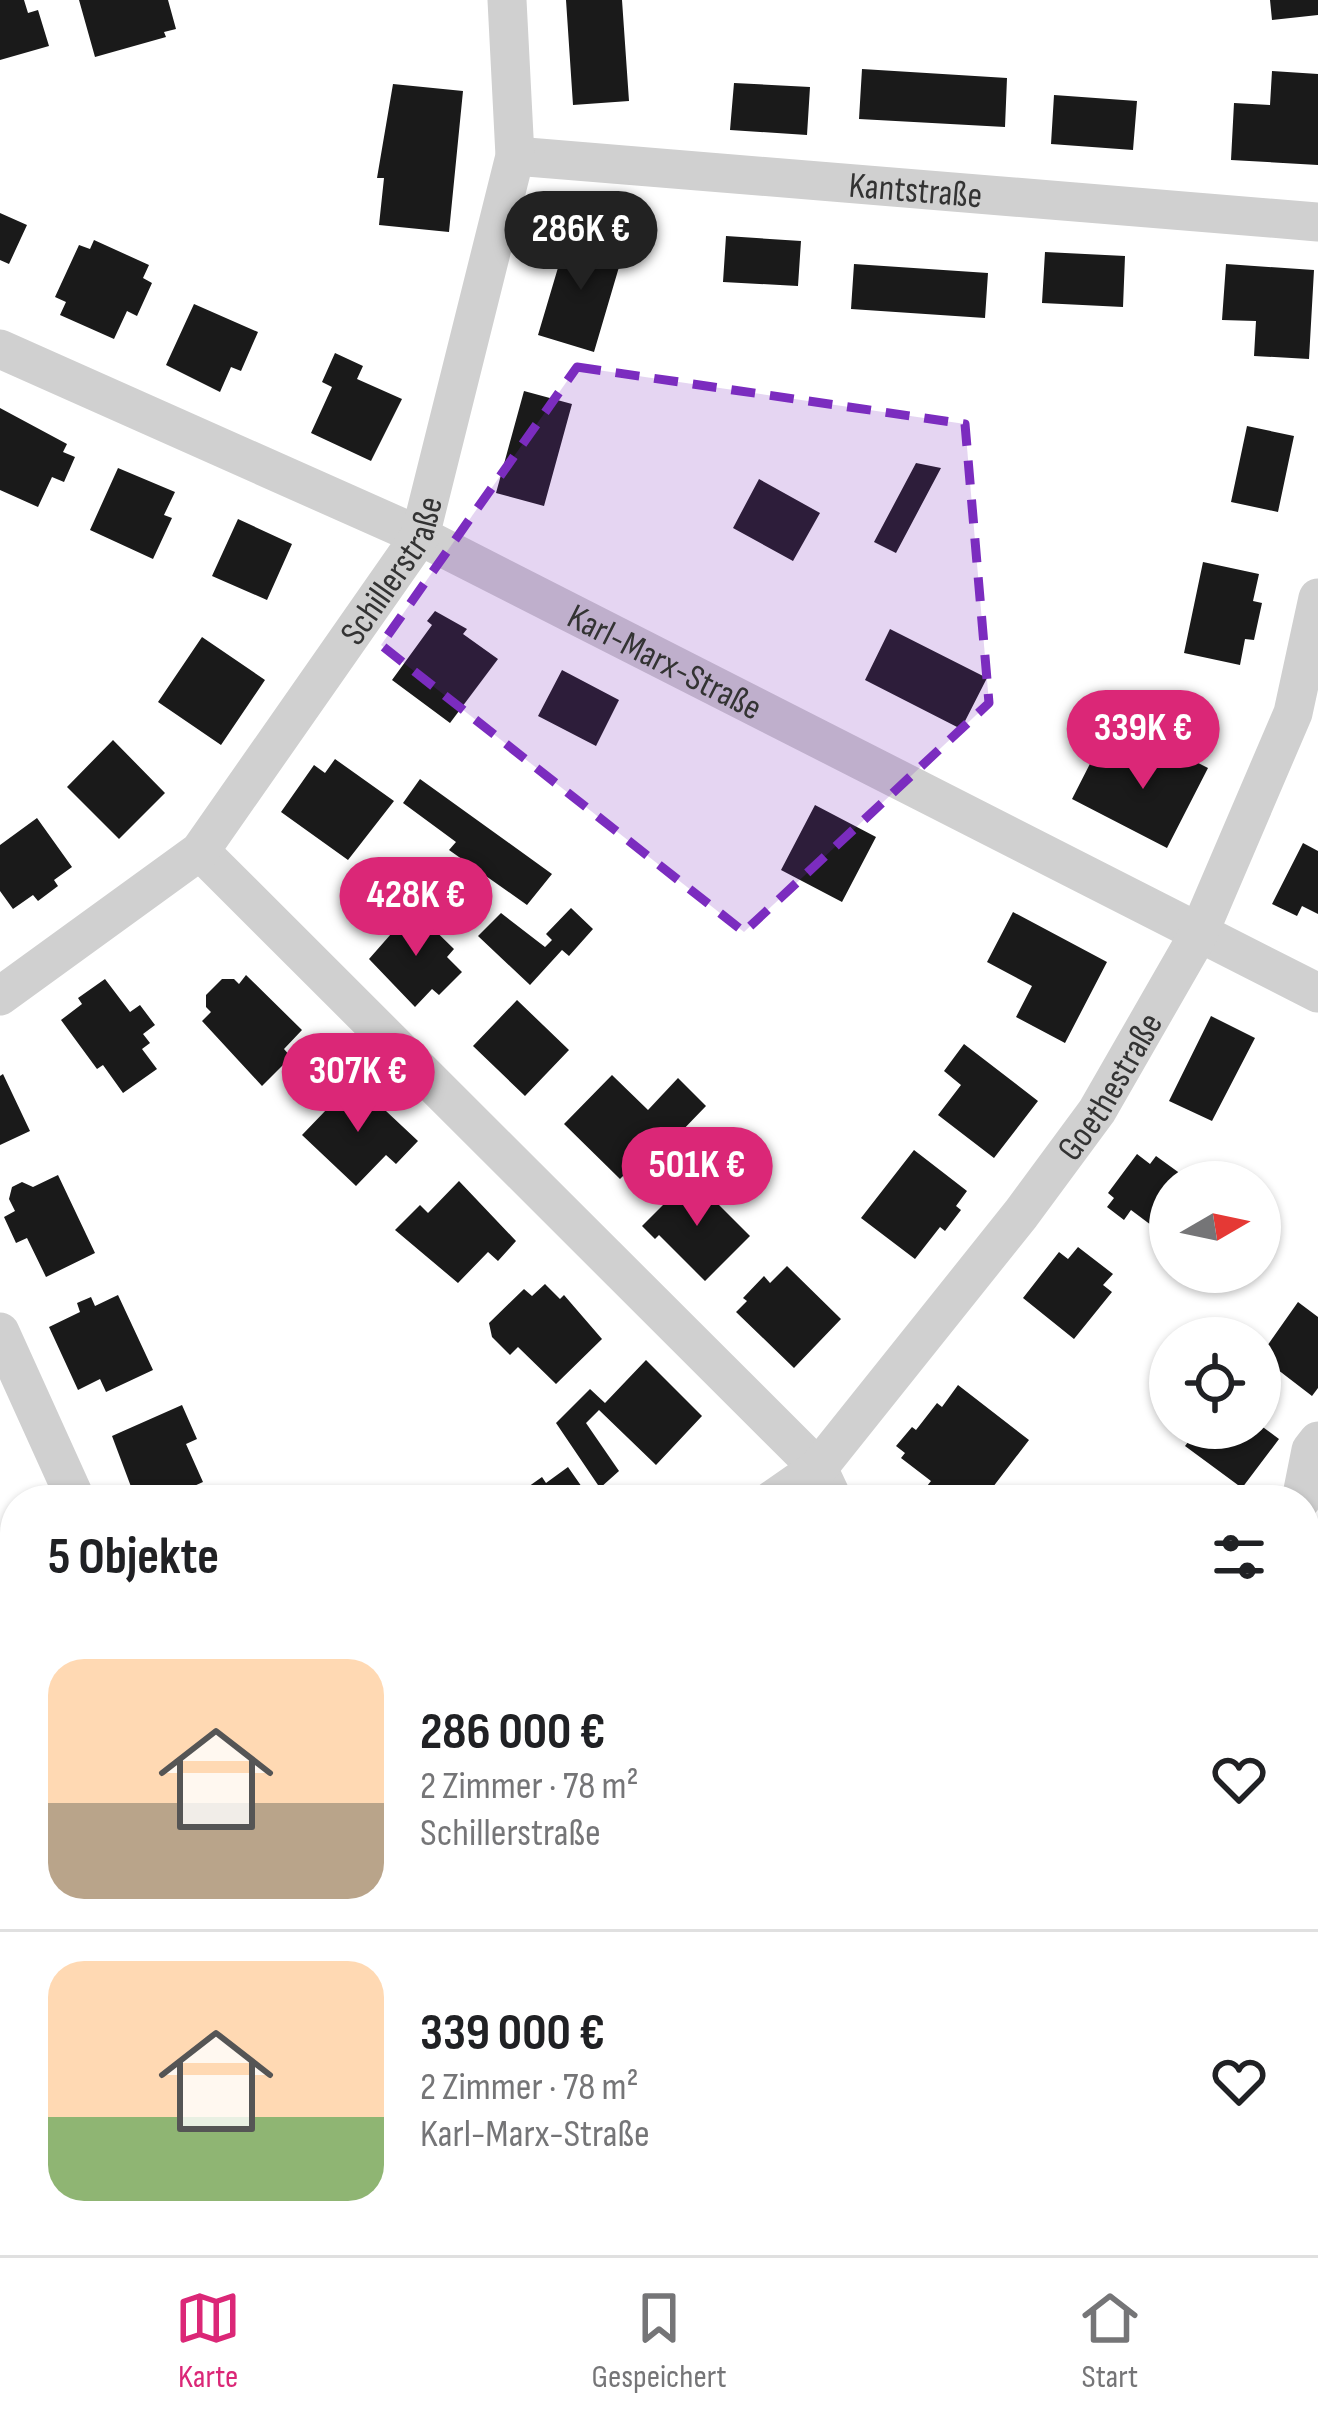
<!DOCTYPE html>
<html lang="de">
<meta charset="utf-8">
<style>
:root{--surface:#fff;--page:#f6f6f6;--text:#202124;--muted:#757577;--line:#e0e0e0;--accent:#db2777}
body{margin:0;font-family:"Sofia Sans Condensed",sans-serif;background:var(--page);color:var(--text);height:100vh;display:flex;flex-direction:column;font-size:45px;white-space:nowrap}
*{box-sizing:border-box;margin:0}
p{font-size:39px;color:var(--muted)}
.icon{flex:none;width:66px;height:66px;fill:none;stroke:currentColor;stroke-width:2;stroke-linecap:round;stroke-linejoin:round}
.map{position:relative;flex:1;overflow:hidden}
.details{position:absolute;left:0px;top:1485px;width:1320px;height:771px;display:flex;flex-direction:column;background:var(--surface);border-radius:48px 48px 0 0;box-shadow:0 3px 9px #0004}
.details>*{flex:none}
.needle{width:78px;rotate:81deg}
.buttons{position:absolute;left:1149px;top:1161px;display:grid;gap:24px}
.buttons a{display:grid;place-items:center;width:132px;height:132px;border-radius:50%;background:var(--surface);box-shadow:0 3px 9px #0004;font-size:60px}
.price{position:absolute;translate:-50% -102px;padding:0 27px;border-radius:42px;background:var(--accent);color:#fff;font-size:39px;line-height:78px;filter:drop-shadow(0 3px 6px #0008)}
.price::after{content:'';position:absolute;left:50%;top:72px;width:36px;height:27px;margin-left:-18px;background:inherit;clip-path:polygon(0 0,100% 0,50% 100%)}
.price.on{background:#222;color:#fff}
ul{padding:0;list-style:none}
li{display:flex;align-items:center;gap:36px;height:300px;padding:0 48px}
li+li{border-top:3px solid var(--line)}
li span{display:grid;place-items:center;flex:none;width:336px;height:240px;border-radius:36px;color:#555}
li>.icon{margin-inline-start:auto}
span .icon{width:144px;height:144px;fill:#fffc;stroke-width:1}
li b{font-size:51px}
h2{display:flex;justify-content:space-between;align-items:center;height:144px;padding:0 48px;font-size:51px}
.dock{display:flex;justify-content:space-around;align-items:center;height:168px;border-top:3px solid var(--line);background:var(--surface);font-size:33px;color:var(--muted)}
.dock a{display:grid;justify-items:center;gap:6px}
.dock .on{color:var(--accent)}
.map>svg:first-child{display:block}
.building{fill:#1a1a1a}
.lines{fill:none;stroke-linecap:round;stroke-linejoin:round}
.minor{stroke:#d0d0d0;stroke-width:39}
.marked{fill:#7b2cbf;fill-opacity:0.2;stroke:#7b2cbf;stroke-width:9;stroke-dasharray:24 15;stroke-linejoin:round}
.labels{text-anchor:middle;stroke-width:12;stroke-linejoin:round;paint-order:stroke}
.street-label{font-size:36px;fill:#333;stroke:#fff}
</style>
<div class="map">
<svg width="1318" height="2255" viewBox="0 0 1318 2255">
<rect width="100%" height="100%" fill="#fff"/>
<path class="building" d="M0 0H24L28 13 38 10 49 46 0 60Z
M79 0H168L176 29 164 32 166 37 95 57Z
M566 0H622L629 101 573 105Z
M1270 0H1318V15L1272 20Z
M862 69 1007 78 1005 127 859 119Z
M1272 71 1318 74V165L1231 160 1234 103 1270 105Z
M734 83 810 87 807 135 730 130Z
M393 84 463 91 449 232 379 225 384 178H377Z
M1054 95 1137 101 1133 150 1051 144Z
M0 213 27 225 9 264 0 260Z
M568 234 624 250 594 352 538 335Z
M726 236 801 241 798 286 723 282Z
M94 240 149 265 143 278 152 283 137 316 127 311 114 339 60 315 66 302 55 297 79 245 90 249Z
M1045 252 1125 256 1123 307 1042 303Z
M854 264 988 273 985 318 851 309Z
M1226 264 1314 270 1309 359 1254 356 1256 321 1222 320Z
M194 304 258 332 241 371 231 367 220 392 166 365Z
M335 353 363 366 357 379 402 399 371 461 311 433 332 387 322 382Z
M524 391 572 404 544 506 496 493Z
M0 408 67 444 63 452 75 457 64 482 52 477 38 507 0 490Z
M1247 426 1294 436 1278 512 1231 502Z
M916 463 941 468 896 553 874 542Z
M118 468 175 492 164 515 172 518 153 559 90 530Z
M759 479 820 513 793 561 733 528Z
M238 519 292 544 267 600 212 576Z
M1203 562 1259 574 1253 601 1262 603 1254 640 1245 639 1240 665 1184 653Z
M435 611 467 629 463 634 498 659 450 723 392 680 432 625 427 621Z
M890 629 987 678 961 729 865 680Z
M202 637 265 680 221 745 158 702Z
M562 670 619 700 596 746 538 716Z
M113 740 165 793 119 839 67 787Z
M1159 743 1208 768 1167 848 1072 799 1097 750 1142 773Z
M335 759 394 801 348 860 281 812 314 765 325 773Z
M420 779 552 874 527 905 449 850 456 842 403 803Z
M815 805 876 837 842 902 781 870Z
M37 818 72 867 54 880 58 886 38 901 33 895 13 909 0 891V845Z
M1303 843 1318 851V914L1302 906 1297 916 1272 904Z
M571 908 593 929 569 956 562 950 530 985 478 936 501 913 545 947 552 940 546 934Z
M413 909 454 949 447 957 462 972 439 995 432 989 415 1007 369 959Z
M1013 912 1107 962 1065 1043 1016 1017 1032 986 987 962Z
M246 975 302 1030 284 1049 291 1057 262 1086 202 1021 211 1012 206 1007V995L222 979H234L239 984Z
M105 979 130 1012 140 1005 155 1025 143 1034 150 1043 142 1049 157 1069 123 1093 103 1065 97 1069 61 1020 82 1004 78 998Z
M517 1000 569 1050 525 1096 473 1046Z
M1211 1016 1255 1038 1212 1121 1169 1101Z
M964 1044 1038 1101 994 1158 938 1115 961 1085 944 1071Z
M3 1074 30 1131 0 1145V1076Z
M612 1075 648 1110 678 1078 706 1106 648 1166 640 1159 620 1179 564 1124Z
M354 1081 418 1141 396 1164 386 1155 356 1186 302 1135Z
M914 1150 967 1191 956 1206 961 1210 945 1231 940 1227 915 1259 861 1218Z
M1137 1154 1150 1164 1156 1156 1185 1177 1181 1182H1170V1216L1159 1231 1131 1210 1124 1220 1107 1207 1114 1198 1108 1193Z
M58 1175 95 1253 46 1277 27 1238 16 1243 4 1217 15 1211 9 1199 12 1187 22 1182 33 1187Z
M691 1177 750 1236 705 1281 659 1235 655 1239 642 1226Z
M459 1181 516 1241 498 1261 488 1252 458 1283 395 1230 420 1205 428 1213Z
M1078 1247 1113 1274 1103 1285 1112 1292 1074 1339 1023 1298 1059 1252 1068 1259Z
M787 1266 841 1319 794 1368 736 1312 747 1301 743 1298 764 1276 770 1283Z
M545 1284 560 1299 564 1295 602 1339 556 1384 518 1347 510 1355 492 1337 489 1323 524 1289 532 1296Z
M118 1295 153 1370 106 1392 100 1379 78 1390 49 1327 80 1312 77 1303 91 1297 95 1306Z
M1298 1302 1318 1317V1388L1312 1396 1260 1356Z
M646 1360 702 1416 656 1465 599 1410 586 1423 619 1471 600 1488 556 1423 590 1389 605 1403Z
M958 1385 1029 1440 983 1500H945L927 1486 931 1481 901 1458 905 1453 896 1446 912 1427 916 1430 937 1403 942 1407Z
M182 1405 197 1439 186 1444 203 1482 163 1500H136L112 1436Z
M1260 1425 1279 1439 1242 1488 1185 1446 1199 1428H1260Z
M568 1467 591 1500H522L518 1494 542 1477 546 1483Z
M15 1558V1612L10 1614 0 1593V1564Z
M1305 1650 1318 1680V1691L1305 1697Z
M15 1654V1727L10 1716 3 1719 0 1714V1661Z
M1318 1741V1811L1305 1817V1747Z
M15 1984V2046H14L0 1988Z
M4 2169 15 2207V2241H25L29 2255H0V2170Z
M420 2241H470L472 2248 483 2245 486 2255H403L401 2247Z
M872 2241H953L957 2255H876Z"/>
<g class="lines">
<g class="minor">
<path id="s1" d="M515 156 1318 222"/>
<path id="s2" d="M0 349 420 536 1318 993"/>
<path d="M200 851 818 1468 833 1500"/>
<path id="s3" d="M0 996 200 851 420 536 515 156 507 0"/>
<path d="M0 1332 76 1500"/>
<path id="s4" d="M772 1500 818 1468 1021 1214 1097 1111 1198 935 1293 713 1318 598"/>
<path d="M1301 1500 1311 1450 1318 1441"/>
<path d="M1305 1577 1318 1608"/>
<path d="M0 1942 15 1938"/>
<path d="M349 2241 353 2255"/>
<path d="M1171 2241 1178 2255"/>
</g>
</g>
<path class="marked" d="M577 367 965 424 989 703 744 932 381 645Z"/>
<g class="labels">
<g class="street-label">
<text dy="13" stroke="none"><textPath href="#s1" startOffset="402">Kantstraße</textPath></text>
<text dy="13" stroke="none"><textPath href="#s3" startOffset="588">Schillerstraße</textPath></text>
<text dy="13" stroke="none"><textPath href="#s2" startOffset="735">Karl-Marx-Straße</textPath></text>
<text dy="13" stroke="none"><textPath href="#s4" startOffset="537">Goethestraße</textPath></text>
</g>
</g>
</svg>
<div class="buttons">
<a><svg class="needle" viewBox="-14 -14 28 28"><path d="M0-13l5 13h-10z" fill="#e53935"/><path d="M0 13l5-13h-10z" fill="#757577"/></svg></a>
<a><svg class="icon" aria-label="locate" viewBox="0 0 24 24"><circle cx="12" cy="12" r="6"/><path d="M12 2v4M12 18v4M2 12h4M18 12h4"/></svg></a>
</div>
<b class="price on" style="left:581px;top:293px">286K €</b>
<b class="price" style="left:1143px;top:792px">339K €</b>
<b class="price" style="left:416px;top:959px">428K €</b>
<b class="price" style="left:358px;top:1135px">307K €</b>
<b class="price" style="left:697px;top:1229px">501K €</b>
<section class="details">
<h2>5 Objekte<svg class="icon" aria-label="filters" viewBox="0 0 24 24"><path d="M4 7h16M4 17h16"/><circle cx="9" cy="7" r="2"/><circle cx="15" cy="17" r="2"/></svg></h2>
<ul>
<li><span style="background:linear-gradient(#ffd9b3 60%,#b9a48a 0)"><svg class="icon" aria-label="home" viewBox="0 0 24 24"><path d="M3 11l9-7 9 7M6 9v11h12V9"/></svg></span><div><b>286 000 €</b><p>2 Zimmer · 78 m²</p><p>Schillerstraße</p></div><svg class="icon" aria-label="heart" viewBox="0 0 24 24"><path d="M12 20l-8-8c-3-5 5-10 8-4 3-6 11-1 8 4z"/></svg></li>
<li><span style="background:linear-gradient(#ffd9b3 65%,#8fb573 0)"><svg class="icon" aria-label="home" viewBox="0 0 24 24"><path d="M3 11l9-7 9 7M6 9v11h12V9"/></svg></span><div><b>339 000 €</b><p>2 Zimmer · 78 m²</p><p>Karl-Marx-Straße</p></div><svg class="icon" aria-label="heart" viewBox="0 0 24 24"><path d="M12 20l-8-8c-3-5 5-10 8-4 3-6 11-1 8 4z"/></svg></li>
</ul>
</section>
</div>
<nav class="dock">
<a class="on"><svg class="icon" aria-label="map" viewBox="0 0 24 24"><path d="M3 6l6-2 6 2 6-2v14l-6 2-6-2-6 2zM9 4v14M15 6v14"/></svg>Karte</a>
<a><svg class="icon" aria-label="saved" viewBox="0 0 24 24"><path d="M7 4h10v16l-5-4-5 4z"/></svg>Gespeichert</a>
<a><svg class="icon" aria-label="home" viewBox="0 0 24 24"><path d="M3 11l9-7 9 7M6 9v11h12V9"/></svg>Start</a>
</nav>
